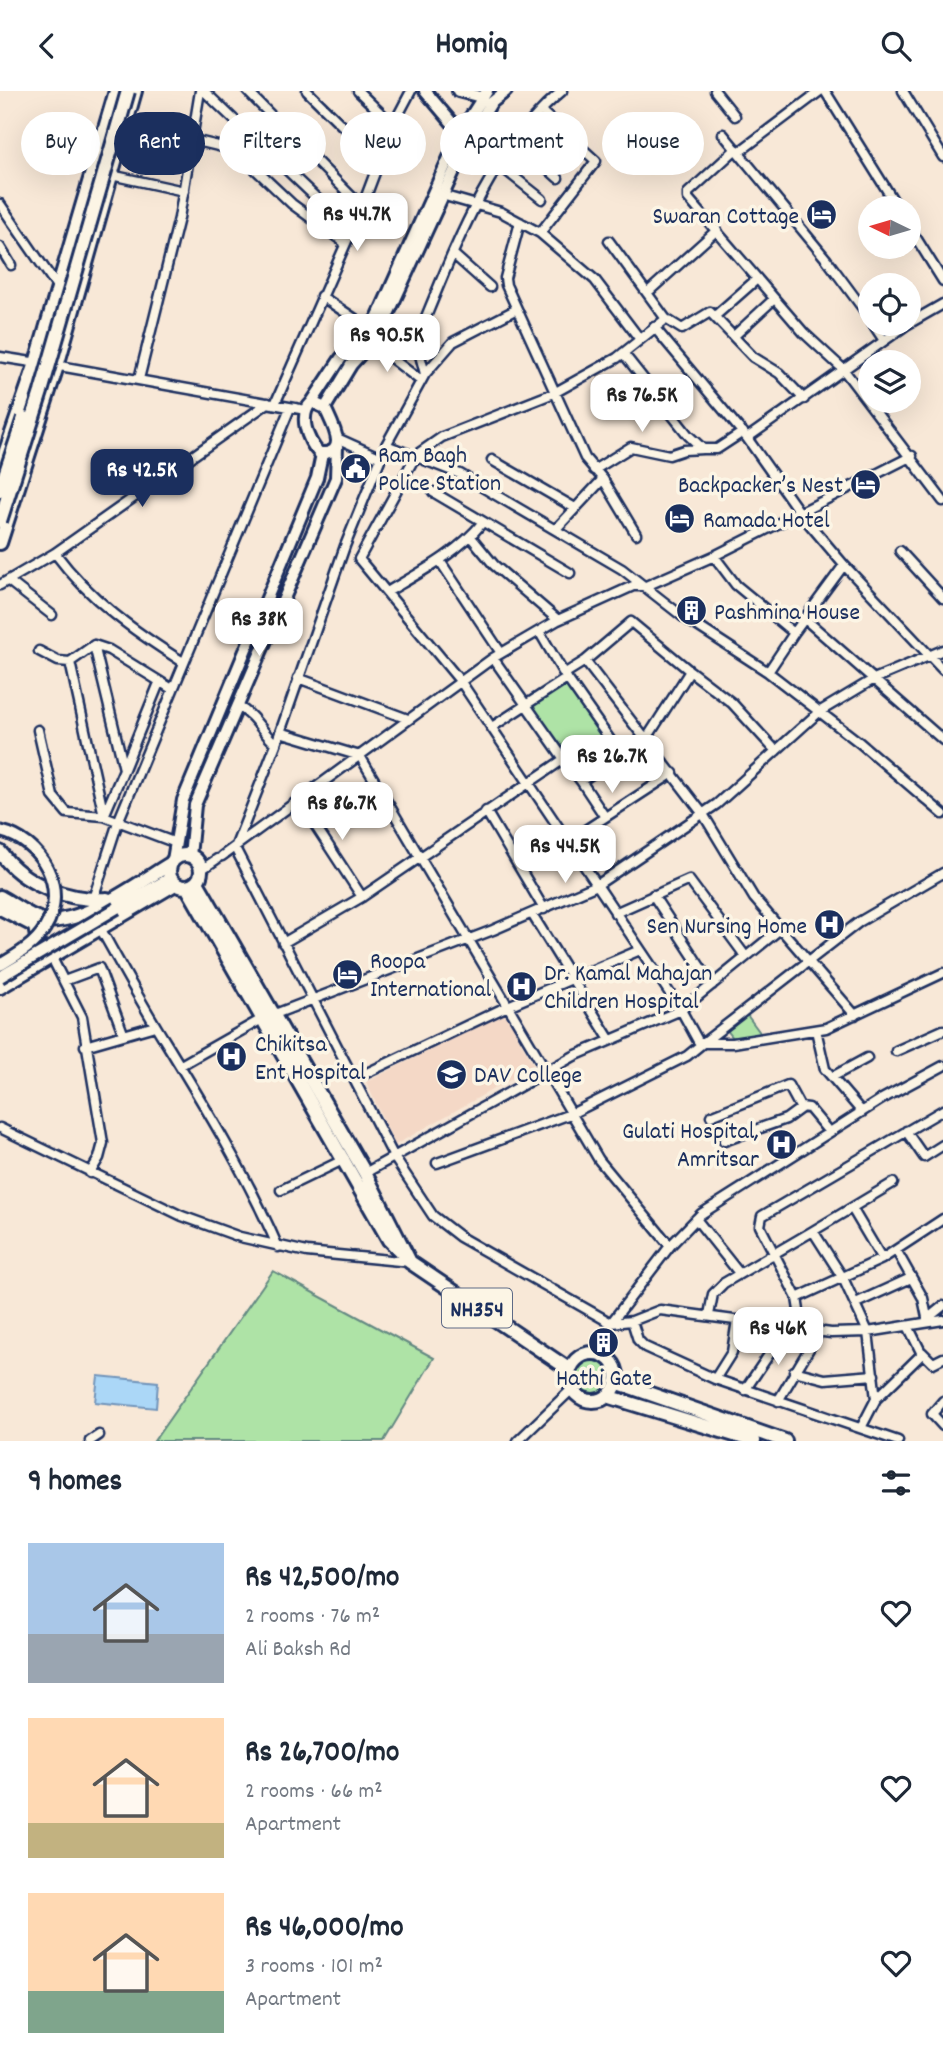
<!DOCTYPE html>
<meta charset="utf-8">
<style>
:root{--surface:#fff;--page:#f2f2f3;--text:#1f2937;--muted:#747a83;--accent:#1b2f5e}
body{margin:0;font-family:Dekko,sans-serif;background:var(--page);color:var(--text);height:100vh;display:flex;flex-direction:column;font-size:26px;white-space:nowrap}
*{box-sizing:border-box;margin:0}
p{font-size:23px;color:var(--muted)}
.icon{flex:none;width:38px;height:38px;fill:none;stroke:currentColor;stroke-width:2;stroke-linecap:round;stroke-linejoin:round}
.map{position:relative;height:1350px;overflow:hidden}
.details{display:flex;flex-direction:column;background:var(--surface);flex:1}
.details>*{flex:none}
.guide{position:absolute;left:21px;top:21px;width:901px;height:63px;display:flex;gap:14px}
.needle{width:46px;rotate:275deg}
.fabs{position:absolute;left:858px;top:105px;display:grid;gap:14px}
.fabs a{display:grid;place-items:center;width:63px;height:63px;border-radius:50%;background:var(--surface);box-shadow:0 7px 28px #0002;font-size:35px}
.price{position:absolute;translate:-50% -60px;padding:0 16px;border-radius:14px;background:#fff;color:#222;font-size:23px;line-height:46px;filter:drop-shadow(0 2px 4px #0008)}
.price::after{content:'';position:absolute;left:50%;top:42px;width:21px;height:16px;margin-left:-10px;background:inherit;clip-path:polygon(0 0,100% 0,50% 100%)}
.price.current{background:var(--accent);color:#fff}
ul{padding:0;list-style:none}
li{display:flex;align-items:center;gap:21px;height:175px;padding:0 28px}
li span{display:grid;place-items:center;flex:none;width:196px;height:140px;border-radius:0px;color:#555}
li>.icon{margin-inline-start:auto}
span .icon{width:84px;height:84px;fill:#fffc;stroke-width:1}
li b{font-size:30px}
h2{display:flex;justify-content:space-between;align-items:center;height:84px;padding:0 28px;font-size:30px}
.chip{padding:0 24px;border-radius:32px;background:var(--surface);box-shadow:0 7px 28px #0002;font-size:24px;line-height:63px}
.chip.current{background:var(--accent);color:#fff}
header{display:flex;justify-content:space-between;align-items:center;height:91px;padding:0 28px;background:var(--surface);font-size:32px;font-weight:800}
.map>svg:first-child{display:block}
.built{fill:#f4d8c6}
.green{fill:#aee3a6;stroke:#648982;stroke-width:2;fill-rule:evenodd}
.water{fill:#abd7f7;stroke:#7194ba;stroke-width:2}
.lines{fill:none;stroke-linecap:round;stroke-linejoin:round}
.minor-casing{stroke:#1b2f5e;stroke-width:13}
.major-casing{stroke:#1b2f5e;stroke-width:16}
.highway-casing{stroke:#1b2f5e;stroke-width:18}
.minor{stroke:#fcf5e5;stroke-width:8}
.major{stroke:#fcf5e5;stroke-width:10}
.highway{stroke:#fcf5e5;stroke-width:12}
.major-bridge-casing{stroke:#1b2f5e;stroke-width:16;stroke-linecap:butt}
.highway-bridge-casing{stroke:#1b2f5e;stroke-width:18;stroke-linecap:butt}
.major-bridge{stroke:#fcf5e5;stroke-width:10}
.highway-bridge{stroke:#fcf5e5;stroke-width:12}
.labels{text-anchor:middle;stroke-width:7;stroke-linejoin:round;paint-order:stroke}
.shield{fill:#fcf5e5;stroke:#5e6a86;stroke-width:2}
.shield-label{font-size:23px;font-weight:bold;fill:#1b2f5e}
.poi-label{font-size:24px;fill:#1b2f5e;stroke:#fcf5e5;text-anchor:start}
</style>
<header><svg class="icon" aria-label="back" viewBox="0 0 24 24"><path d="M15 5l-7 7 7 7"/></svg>Homiq<svg class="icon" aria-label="search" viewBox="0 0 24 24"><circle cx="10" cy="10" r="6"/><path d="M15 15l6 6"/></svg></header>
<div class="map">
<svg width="943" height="1350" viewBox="0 0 943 1350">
<rect width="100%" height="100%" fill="#f8e8d7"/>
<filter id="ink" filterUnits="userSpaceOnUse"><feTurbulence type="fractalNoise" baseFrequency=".0143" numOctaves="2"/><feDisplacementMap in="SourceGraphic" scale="14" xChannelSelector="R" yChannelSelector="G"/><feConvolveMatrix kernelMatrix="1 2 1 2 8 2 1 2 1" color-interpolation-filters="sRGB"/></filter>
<g filter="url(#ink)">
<path class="built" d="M505 922 534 975 395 1054 366 991Z"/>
<path class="green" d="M567 590 616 661 580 686 531 614Z
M747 924 761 943 734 948 726 938Z
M273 1180 434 1267 384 1350H154Z
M592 1268 606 1274 610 1286 604 1300 591 1304 578 1297 575 1283 579 1274ZM593 1278 601 1287 598 1292 591 1294 586 1291 584 1285Z"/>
<path class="water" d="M98 1285 158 1291 156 1317 95 1311Z"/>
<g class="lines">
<defs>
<path id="minor" d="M204 0 351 140
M247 0 362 116
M307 0 379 71
M358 0 393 34
M715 0 735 25
M825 0 898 117
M903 0 943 66
M126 33 235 59 292 113 345 152
M723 43 827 169 870 227
M516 49 558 87
M736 58 688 102V107L804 242 843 278 943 410
M739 61 820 0
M499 74 542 108
M111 84 184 100
M445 105 501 121 540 142 595 189 639 247
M0 113 58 197
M520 131 505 187 506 194 585 367 603 388 636 443
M908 134 943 190
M540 142 596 70 541 20
M609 150 666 228 682 238 710 221 753 266 779 282 804 308
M0 156 11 174
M453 163 490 196
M647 202 717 139
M321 205 370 238
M715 225 757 188
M666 228 617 267 554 302 442 346 416 364 359 468 461 591 681 919 698 950 703 952 859 831 943 782
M873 233 883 248
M908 233 943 213
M654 236 747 347 800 422 844 474 943 579
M734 245 774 208
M368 249 421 290
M623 262 688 344 703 358H717L743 341
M0 266 38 272
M54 274 306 319
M425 283 417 253 419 243C454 158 490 60 562 0
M139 288 179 127 200 0
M275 313 362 116 393 34 411 0
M747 347 908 233
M339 348 379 366
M386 354 425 283 453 251 517 218
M492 369 575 417
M594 379 631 356 669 364 684 359 703 358
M433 401 570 482
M556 438 603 388
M471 446 494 474 558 529
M900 460 943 507
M55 462C90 509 134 540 183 571
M714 465 736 494 794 542 768 581
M440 470 501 562
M10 491 52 524
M0 494 55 462 268 312
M387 501C421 481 458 462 483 431
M805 528 943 649
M539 540 564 583 585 570 703 723 754 807 855 924
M794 542 844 474
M94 554 109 559 172 598
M39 560 58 570 70 571 104 725 176 752
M493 567 564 668
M690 580 732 612 776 660
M564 583 620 663
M298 587 408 628
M237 615C256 624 261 641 276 653
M492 636 567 587
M38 639 53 705 67 722 104 725 124 678 94 554 70 571
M280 641 360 665 599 1069 670 1155
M124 678 159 592
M581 690 605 726
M300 711 362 806
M486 720 544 818
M943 723 860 652 768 581 682 525 622 478 460 383 386 354 345 455 276 653 235 757 394 1066 433 1125 460 1146 611 1232 632 1230 660 1219 831 1242 868 1241 943 1229
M567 751 673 682
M222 765 493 567 558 529 633 495H646L714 465 912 365
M201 779 217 768
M653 804 712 894
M92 811 118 731 290 317
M615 822 689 789 746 866
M532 823 610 949
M99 835C118 869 137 904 157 937 201 1009 244 1078 278 1156
M283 852 362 806 564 668 581 690 647 647 690 580 631 531 585 570
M51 865 82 926 103 1052 99 1067 90 1082
M64 890 99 877 123 942
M816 939 825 978 862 1021
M85 955 155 935
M896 960 943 939
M181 974 262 928 493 839 597 794 717 713 819 621 874 588 943 559
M832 986 867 967
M354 988 508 915 640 859
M711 1025 788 994 800 1016 809 1017 829 1041
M0 1037 182 1125 240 1146 307 1161 410 1171
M906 1040 924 1066 943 1054
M724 1050 786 1028 801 1017
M437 1072 573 1022 687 965 703 952H733L826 937 943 882
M365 1082 574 965 681 919 779 839
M281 1099 345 1068
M853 1119 882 1168
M696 1128 739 1182
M813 1140 893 1092
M896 1159 923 1207 928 1231
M797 1207 882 1168 943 1128
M856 1212 911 1187
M709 1224 713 1203 724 1192 813 1140 843 1187 868 1241 876 1308 861 1337
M927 1228 943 1215
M632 1230 638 1249 645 1256 715 1288 898 1350
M802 1238 797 1207 760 1135 762 1125 943 1019
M922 1261 933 1272 943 1267
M600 1264 611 1232 670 1155 701 1123 882 1008 943 975
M794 1280 825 1288 874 1284
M715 1288 732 1261 737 1229
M745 1299 787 1237
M876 1308 922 1263 908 1235
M778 1310 819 1241
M943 1310 932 1323 943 1335
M90 1350 99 1344
M518 1350 572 1298"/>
<path id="major" d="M425 0 464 46
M458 0 481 6
M312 311 341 267 367 242 378 225 460 42 487 0
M312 311 325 317C332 333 351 364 319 362 307 349 298 324 312 311Z
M325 317 351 274 379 243 468 50 491 12 506 0
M190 765 195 714 336 387 337 355
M173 769 183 709 317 387 322 363
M117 817 170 787"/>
<path id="highway" d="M0 377 36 272 116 0
M0 452 57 275 135 0
M0 761C23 794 68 810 107 808
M169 780a16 16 0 1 1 32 0a16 16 0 1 1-32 0Z
M197 791 365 1082 410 1171 570 1279
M187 796 389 1149 403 1163
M0 806C13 813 29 826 43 829 83 835 138 792 170 773
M0 817 35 835 41 870
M0 896 175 793
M569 1286a24 24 0 1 1 48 0a24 24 0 1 1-48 0Z
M616 1291 785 1350
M607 1305 754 1350"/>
</defs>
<use href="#minor" class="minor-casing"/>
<use href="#major" class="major-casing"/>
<use href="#highway" class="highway-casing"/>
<use href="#minor" class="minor"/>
<use href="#major" class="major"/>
<use href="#highway" class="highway"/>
<defs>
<path id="major-bridge" d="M0 740C42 750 69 797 45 837 35 854 17 864 0 874
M0 886 117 817"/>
<path id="highway-bridge" d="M0 399 24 327
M0 430 41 301 128 0"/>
</defs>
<use href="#major-bridge" class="major-bridge-casing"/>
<use href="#highway-bridge" class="highway-bridge-casing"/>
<use href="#major-bridge" class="major-bridge"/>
<use href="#highway-bridge" class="highway-bridge"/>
</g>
</g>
<defs>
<symbol id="hotel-disc" viewBox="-11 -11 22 22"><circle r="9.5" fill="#1b2f5e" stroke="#fcf5e5"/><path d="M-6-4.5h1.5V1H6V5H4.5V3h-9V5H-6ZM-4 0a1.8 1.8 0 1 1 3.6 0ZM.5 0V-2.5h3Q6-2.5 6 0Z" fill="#fff"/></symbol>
<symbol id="civic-disc" viewBox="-11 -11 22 22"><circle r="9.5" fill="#1b2f5e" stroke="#fcf5e5"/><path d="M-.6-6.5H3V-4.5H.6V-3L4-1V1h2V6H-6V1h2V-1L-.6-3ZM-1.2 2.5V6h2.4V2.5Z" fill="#fff"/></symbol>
<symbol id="building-disc" viewBox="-11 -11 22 22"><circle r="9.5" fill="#1b2f5e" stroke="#fcf5e5"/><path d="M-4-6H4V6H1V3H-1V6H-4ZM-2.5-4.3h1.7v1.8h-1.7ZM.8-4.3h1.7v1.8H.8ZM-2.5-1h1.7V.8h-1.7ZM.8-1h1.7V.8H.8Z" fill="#fff"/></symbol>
<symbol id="hospital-disc" viewBox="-11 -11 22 22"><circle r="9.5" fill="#1b2f5e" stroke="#fcf5e5"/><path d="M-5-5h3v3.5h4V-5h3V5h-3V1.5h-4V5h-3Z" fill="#fff"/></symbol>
<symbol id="university-disc" viewBox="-11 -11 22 22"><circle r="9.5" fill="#1b2f5e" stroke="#fcf5e5"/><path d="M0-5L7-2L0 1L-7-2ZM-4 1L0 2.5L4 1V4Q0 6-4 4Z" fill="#fff"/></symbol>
</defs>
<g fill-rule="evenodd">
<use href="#hotel-disc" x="804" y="106" width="35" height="35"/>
<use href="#civic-disc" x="338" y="360" width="35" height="35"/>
<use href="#hotel-disc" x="848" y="376" width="35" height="35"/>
<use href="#hotel-disc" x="662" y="410" width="35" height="35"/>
<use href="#building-disc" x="674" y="502" width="35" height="35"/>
<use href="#hospital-disc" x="812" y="816" width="35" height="35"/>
<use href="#hotel-disc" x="330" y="866" width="35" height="35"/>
<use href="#hospital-disc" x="504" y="878" width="35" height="35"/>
<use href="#hospital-disc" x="214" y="948" width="35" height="35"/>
<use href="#university-disc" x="434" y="966" width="35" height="35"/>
<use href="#hospital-disc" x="764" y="1036" width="35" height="35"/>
<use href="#building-disc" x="586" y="1234" width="35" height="35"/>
</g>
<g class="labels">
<rect class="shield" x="442" y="1197.5" width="70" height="39" rx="5"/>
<g class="shield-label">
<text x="477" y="1225">NH354</text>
</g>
<g class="poi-label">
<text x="799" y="132" text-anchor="end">Swaran Cottage</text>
<text x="378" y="371">Ram Bagh<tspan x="378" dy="28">Police Station</tspan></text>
<text x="843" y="401" text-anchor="end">Backpacker’s Nest</text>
<text x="703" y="436">Ramada Hotel</text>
<text x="714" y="528">Pashmina House</text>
<text x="807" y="842" text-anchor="end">Sen Nursing Home</text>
<text x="370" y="877">Roopa<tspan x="370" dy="28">International</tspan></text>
<text x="544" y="889">Dr. Kamal Mahajan<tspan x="544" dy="28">Children Hospital</tspan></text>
<text x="255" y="960">Chikitsa<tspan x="255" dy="28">Ent Hospital</tspan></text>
<text x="474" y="991">DAV College</text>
<text x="759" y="1047" text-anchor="end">Gulati Hospital,<tspan x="759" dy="28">Amritsar</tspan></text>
<text x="604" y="1294" text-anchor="middle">Hathi Gate</text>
</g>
</g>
</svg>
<div class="fabs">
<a><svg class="needle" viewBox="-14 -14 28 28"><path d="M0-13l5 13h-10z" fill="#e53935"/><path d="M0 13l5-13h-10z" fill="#747a83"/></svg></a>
<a><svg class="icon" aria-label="locate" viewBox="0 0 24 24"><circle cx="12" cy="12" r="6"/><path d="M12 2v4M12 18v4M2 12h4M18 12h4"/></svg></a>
<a><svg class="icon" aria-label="layers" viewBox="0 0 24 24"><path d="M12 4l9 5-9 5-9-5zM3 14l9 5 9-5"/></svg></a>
</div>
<b class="price" style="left:357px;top:162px">Rs 44.7K</b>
<b class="price" style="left:387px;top:283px">Rs 90.5K</b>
<b class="price" style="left:642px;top:343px">Rs 76.5K</b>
<b class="price current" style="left:142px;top:418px">Rs 42.5K</b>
<b class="price" style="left:259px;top:567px">Rs 38K</b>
<b class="price" style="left:612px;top:704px">Rs 26.7K</b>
<b class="price" style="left:342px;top:751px">Rs 86.7K</b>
<b class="price" style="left:565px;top:794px">Rs 44.5K</b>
<b class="price" style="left:778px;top:1276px">Rs 46K</b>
<div class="guide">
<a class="chip">Buy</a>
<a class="chip current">Rent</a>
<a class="chip">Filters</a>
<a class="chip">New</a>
<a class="chip">Apartment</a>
<a class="chip">House</a>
</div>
</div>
<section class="details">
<h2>9 homes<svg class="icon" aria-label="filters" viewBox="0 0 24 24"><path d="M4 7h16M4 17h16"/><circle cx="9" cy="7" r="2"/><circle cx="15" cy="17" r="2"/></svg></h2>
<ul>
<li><span style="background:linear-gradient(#a9c7e8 65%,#9aa5b1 0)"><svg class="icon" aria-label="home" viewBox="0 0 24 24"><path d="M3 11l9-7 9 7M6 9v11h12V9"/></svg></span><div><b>Rs 42,500/mo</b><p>2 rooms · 76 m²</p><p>Ali Baksh Rd</p></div><svg class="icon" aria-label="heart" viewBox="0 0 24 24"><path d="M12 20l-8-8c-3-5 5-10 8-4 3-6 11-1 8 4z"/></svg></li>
<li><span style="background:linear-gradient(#ffd9b3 75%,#c2b280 0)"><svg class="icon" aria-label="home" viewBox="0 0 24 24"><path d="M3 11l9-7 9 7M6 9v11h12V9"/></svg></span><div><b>Rs 26,700/mo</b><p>2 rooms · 66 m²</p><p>Apartment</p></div><svg class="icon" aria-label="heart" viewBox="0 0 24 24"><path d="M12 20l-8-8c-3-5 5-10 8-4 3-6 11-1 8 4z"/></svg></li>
<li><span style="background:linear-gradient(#ffd9b3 70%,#7fa58c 0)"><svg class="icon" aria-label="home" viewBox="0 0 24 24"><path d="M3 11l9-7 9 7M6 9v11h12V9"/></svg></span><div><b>Rs 46,000/mo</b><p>3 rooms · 101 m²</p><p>Apartment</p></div><svg class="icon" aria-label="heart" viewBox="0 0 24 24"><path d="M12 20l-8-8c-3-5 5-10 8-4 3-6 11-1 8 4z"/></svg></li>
</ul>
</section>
